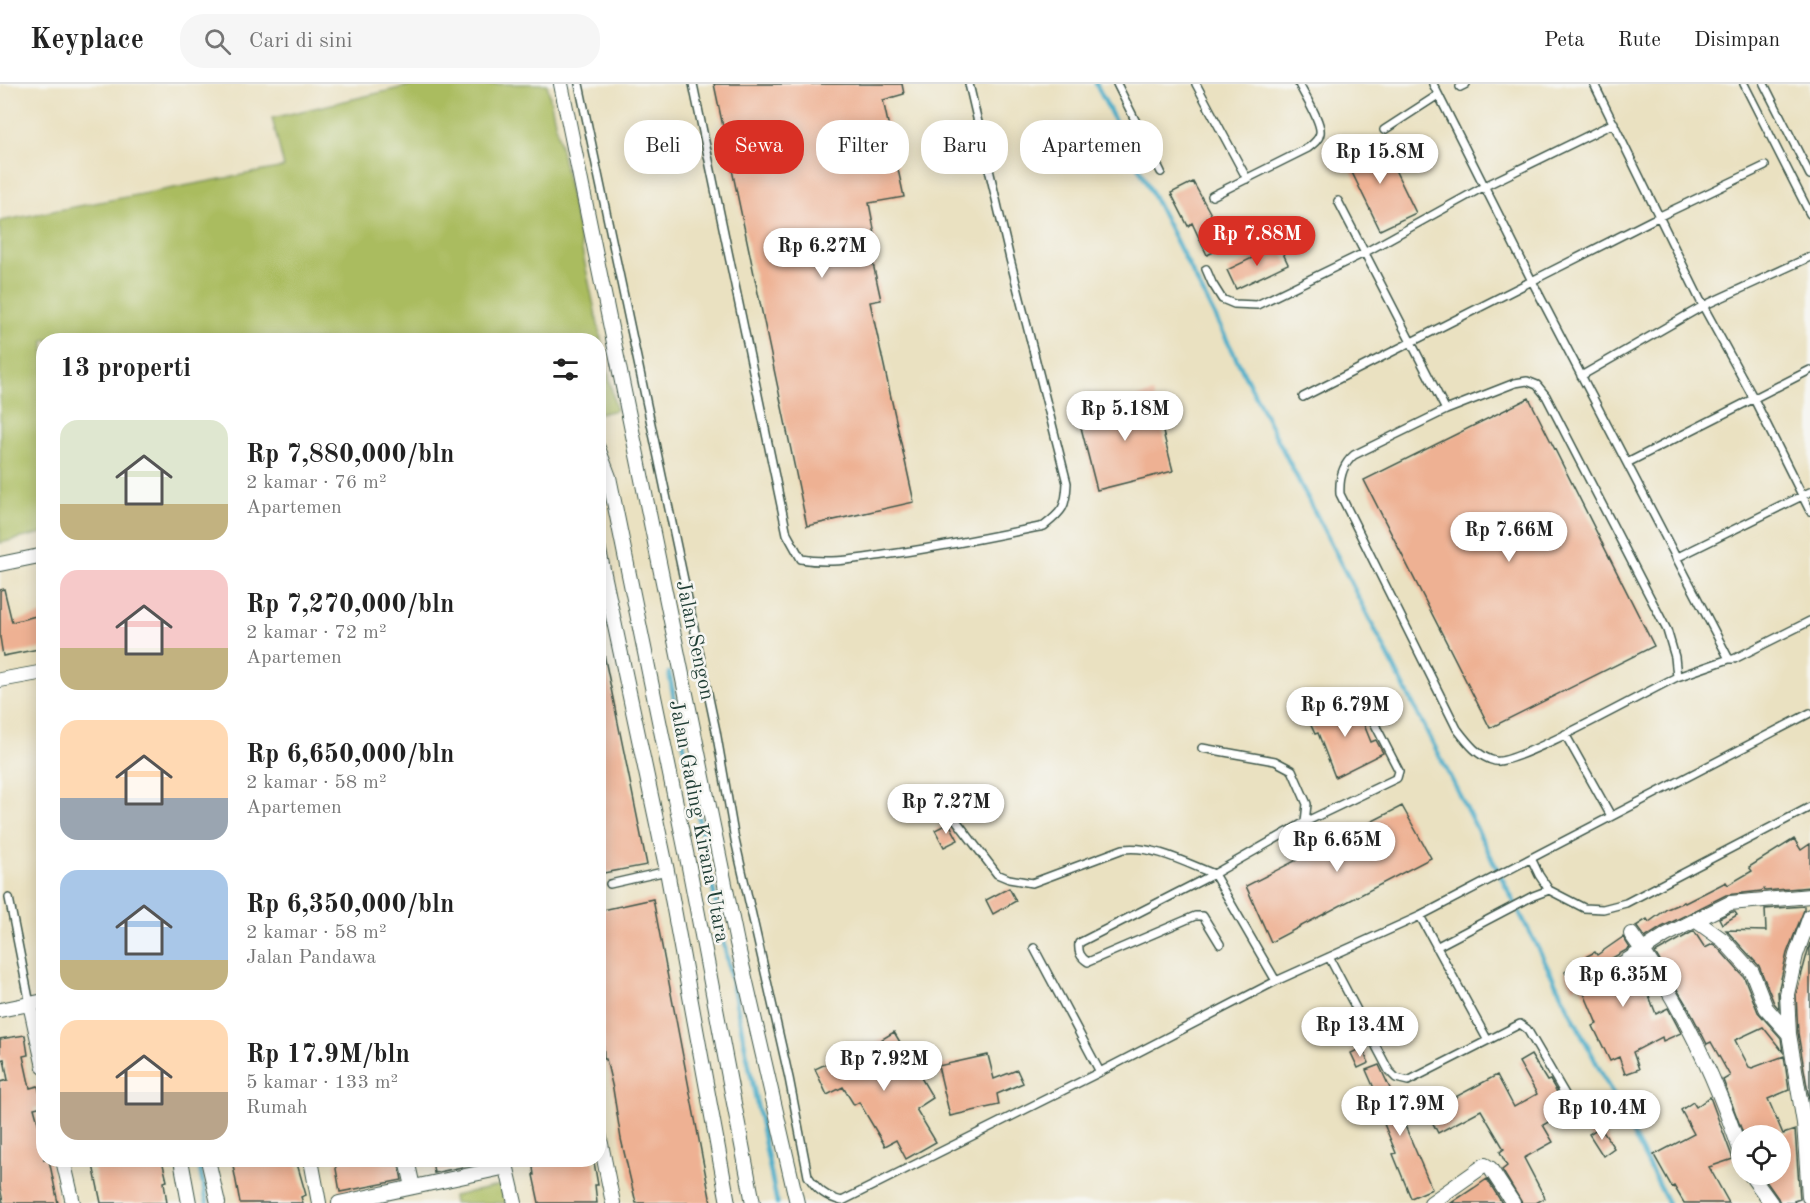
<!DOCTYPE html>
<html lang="id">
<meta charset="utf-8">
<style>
:root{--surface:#fff;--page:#f6f6f6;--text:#222;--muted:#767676;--line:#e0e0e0;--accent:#d93025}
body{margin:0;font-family:"Old Standard TT",serif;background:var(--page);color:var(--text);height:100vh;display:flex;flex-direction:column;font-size:22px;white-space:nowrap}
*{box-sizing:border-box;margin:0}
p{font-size:20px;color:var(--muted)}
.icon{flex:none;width:33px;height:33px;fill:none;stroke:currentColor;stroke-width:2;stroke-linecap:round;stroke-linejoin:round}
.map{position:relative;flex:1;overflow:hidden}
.sheet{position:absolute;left:36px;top:249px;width:570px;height:834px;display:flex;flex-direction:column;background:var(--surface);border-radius:24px;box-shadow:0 3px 15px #0003}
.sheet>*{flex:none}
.banner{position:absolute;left:624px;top:36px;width:570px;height:54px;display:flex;gap:12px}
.buttons{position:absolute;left:1731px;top:1041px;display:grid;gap:12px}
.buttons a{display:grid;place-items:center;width:60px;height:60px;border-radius:50%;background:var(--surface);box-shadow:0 3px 15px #0003;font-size:30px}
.price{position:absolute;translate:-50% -51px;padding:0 14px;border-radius:21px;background:#fff;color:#222;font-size:20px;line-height:39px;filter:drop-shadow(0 2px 3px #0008)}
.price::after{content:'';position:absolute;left:50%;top:36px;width:18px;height:14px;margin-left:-9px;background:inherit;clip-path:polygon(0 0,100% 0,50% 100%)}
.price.selected{background:var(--accent);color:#fff}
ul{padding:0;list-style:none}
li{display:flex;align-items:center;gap:18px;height:150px;padding:0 24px}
li span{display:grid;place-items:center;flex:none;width:168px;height:120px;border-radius:18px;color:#555}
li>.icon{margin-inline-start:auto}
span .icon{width:72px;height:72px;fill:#fffc;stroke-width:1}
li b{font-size:26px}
h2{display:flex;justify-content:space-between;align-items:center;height:72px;padding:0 24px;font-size:26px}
.pill{padding:0 21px;border-radius:24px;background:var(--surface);box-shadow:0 3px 15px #0003;font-size:21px;line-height:54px}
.pill.selected{background:var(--accent);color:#fff}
header{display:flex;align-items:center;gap:36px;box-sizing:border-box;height:84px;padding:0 30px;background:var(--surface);border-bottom:2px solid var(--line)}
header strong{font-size:28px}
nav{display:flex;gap:33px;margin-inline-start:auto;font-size:21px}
.search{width:420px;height:54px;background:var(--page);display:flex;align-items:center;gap:15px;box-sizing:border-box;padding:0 21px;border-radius:24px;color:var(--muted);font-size:22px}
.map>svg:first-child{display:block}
.green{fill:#aabc5f;stroke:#647c4a;stroke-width:1.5}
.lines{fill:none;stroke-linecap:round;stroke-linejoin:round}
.stream{stroke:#4aadc9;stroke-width:4.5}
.building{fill:#eeb193}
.lane-casing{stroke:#3d5649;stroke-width:10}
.street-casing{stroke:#3d5649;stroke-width:16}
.lane{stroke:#fff;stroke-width:7}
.street{stroke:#fff;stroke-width:14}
.labels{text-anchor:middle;stroke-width:5;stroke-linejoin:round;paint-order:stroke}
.street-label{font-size:21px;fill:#1f3d34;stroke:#f6f6f2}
</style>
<header>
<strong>Keyplace</strong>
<div class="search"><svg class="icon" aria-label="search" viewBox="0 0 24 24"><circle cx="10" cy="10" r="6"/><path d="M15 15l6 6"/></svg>Cari di sini</div>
<nav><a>Peta</a><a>Rute</a><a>Disimpan</a></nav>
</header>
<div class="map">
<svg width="1810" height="1119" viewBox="0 0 1810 1119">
<rect width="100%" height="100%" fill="#f6f6f2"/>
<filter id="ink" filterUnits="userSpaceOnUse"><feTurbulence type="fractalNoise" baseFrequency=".0167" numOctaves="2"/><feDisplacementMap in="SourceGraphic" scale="12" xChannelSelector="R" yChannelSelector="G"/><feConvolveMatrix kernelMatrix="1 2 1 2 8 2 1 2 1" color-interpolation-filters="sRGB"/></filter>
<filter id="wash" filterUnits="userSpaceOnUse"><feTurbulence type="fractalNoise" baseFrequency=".008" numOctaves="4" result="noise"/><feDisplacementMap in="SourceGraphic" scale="24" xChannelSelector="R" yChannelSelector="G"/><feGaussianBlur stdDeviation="1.35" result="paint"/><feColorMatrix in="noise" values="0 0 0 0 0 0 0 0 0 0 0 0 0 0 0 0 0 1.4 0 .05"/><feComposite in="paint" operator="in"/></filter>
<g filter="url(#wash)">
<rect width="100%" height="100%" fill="#eae1c1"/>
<path class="green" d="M417 0H547L616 326 599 330 598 256H44L43 449 0 459V137L284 83 272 34Z
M502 1101 506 1119H454L453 1112Z"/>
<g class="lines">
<path class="stream" d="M1096 0 1668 1119
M669 589 777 1119
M198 1076 207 1119"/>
</g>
<g id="blocks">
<path class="building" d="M714 0H902L904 10 883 16 904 113 869 119 878 166H870L881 216 870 218 914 418 807 442Z
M1381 57 1416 129 1380 146 1345 74Z
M1193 98 1212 132 1227 162 1207 171 1192 139 1188 142 1171 109Z
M1279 161 1288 180 1236 205 1227 186Z
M1153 309 1173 387 1097 406 1077 328Z
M1529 314 1654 562 1490 644 1364 396Z
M4 505 12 538 44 530V564L3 572 0 553V506Z
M598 570H604L647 781 604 789 598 759Z
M1354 616 1371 658 1376 656 1383 669 1335 693 1318 649 1315 650 1309 637Z
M1402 722 1431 774 1271 858 1246 802Z
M949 739 958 756 944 763 935 746Z
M1794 755 1801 766 1810 760V803L1765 807 1764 805 1761 807 1726 811 1662 843 1645 854 1636 842 1647 835 1649 838 1667 825 1684 818 1685 819 1726 798 1728 801 1752 787 1749 783Z
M1009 804 1016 817 993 830 986 816Z
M653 815 711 1119H636L621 1055 613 1005 606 975H604L602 928 598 929V827Z
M1804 822V826L1787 869 1778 908 1779 925 1774 919 1759 882 1726 846 1766 847 1765 825Z
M1732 828H1735L1737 831 1722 840 1719 834Z
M1694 847 1705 864 1713 860 1717 863 1744 893 1758 928 1781 954 1783 968 1763 943 1735 956 1749 983 1752 984 1784 972 1789 1006 1768 1015 1783 1050 1795 1046 1800 1115 1794 1117 1795 1119H1780L1778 1114 1761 1090H1780V1052H1744L1723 996 1730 992 1711 958 1707 960 1689 925 1655 869Z
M1623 853 1630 864 1589 887 1585 894 1586 900 1593 904 1598 903 1640 879 1654 900 1646 904 1656 930 1668 924 1681 949 1663 957 1662 953 1633 968 1639 985 1625 990 1619 973 1610 977 1593 942 1597 940 1580 900 1573 904 1565 888 1583 878 1581 875 1595 868 1597 871Z
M1810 859V1020L1798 949 1796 911Z
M894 948 933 1014 916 1025 936 1058 906 1075 896 1056 885 1062 859 1018 854 1021 843 1003 827 1011 815 985 864 962 866 965Z
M25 951 28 971 23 972 30 1004 38 1002 43 1022 34 1024 44 1060V1076H49L58 1119H3L0 1103V998L8 996 4 975 0 976V955Z
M1362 964 1369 979 1358 984 1351 969Z
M988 971 994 995 1017 986 1023 999 997 1010 999 1021 950 1032 938 982Z
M1531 971 1547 997 1550 996 1568 1027 1543 1041 1553 1058 1524 1074 1545 1114 1536 1119H1522L1502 1086 1507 1082 1500 1068 1504 1065 1481 1026 1438 1049 1427 1028 1497 991 1514 1023 1537 1010 1519 978Z
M1379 981 1402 1030H1400L1432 1105 1411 1114 1393 1070 1396 1069 1384 1040 1389 1038 1366 986Z
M1710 1013 1733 1075 1709 1083 1729 1119H1684L1674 1102 1672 1103 1654 1071 1694 1050 1681 1026 1693 1018 1696 1023Z
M1600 1043 1614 1064 1603 1072 1589 1050Z
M92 1076H120V1079L138 1076H162L167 1097 164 1098 167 1119H101Z
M232 1076H265L266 1078 276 1076H296L306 1111 301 1113 303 1119H240Z
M337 1076H383V1079L398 1076 402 1096 340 1108 335 1079H337Z
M432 1076H485V1078L434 1089Z
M532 1076H591L592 1078H594L598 1101H595L597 1119H539L533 1091H534Z
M1487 1095 1502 1119H1451L1474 1104Z"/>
</g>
</g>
<g filter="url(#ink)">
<use href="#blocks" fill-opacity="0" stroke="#3d5649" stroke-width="1.5"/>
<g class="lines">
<defs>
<path id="lane" d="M579 0 716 647 735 756 789 994 808 1092C817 1106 826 1113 842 1117L1100 988 1276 897 1420 832 1810 629
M693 0 787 450 801 475C828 480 856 475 884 471 937 464 990 453 1044 442 1063 427 1066 423 1067 399L1010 175 969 0
M1117 0 1161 88
M1196 0 1247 95
M1433 0 1532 197 1729 575
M1594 0 1703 222 1754 315 1810 427
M1744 0 1810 130
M1764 0 1810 91
M1460 3 1466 0
M1384 46 1438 11
M1212 112 1308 64C1313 60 1319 56 1320 49 1322 38 1304 11 1299 0
M1338 117 1446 326
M1206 185 1212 199 1222 215 1234 220 1257 221 1364 169 1485 102 1614 39
M1581 292 1703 222 1810 173
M1527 297 1537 301 1546 312 1667 546 1675 573 1677 593C1649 606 1515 682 1495 677 1478 673 1467 658 1457 645L1340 410C1339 394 1342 381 1354 371L1446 326 1515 299Z
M1303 313 1658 133 1765 82
M1627 379 1810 286
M1676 474 1810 408
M1677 593 1729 575H1734L1810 537
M1565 650 1611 732
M1202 664 1275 677 1292 686 1307 720 1305 738 1214 790 1276 897
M946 723 997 790 1009 795 1032 799 1123 765C1153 761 1186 779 1214 790L1079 859C1078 868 1080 873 1088 878L1195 832H1203L1220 860
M1305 738 1397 694 1399 687 1368 627
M1531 774 1539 791 1549 806 1584 824 1603 825 1626 819 1810 723
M610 800 667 787
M9 814 30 920
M1420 832 1487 955
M1436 863 1533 812 1549 806
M1034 864 1100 988
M1329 873 1389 987 1396 994 1408 997 1520 940 1527 945 1576 1029"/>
<path id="street" d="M561 0 737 859 797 1119
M598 364 609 393 689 783 753 1119
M598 462 667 787 728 1119
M0 480 44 471
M0 596 44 588
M1695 836 1723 856 1752 888 1766 924 1789 950
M1631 850C1680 917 1716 994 1742 1072
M1594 895 1623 879 1666 851 1730 819 1810 812
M30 920 44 983
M0 926 44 917
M598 1045 613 1119
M63 1076 73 1119
M181 1076 189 1119
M208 1076 218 1119
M311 1076 319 1119
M407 1076 413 1103
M505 1076 515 1119
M1750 1090 1771 1119
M1809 1113 1804 1039 1789 950 1787 910 1796 871 1810 832
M339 1119 507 1083
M1431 1119 1485 1081 1490 1084 1513 1119"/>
</defs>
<use href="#lane" class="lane-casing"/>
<use href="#street" class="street-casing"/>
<use href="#lane" class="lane"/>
<use href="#street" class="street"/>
</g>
</g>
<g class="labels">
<g class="street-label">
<text transform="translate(696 556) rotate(78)" y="7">Jalan Sengon</text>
<text transform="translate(700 737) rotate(79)" y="7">Jalan Gading Kirana Utara</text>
</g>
</g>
</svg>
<div class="buttons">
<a><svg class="icon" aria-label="locate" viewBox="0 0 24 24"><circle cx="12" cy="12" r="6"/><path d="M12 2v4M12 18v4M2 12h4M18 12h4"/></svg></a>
</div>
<b class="price" style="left:1380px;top:101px">Rp 15.8M</b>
<b class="price selected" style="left:1257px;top:183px">Rp 7.88M</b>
<b class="price" style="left:822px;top:195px">Rp 6.27M</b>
<b class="price" style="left:1125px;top:358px">Rp 5.18M</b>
<b class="price" style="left:1509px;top:479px">Rp 7.66M</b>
<b class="price" style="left:1345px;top:654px">Rp 6.79M</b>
<b class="price" style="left:946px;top:751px">Rp 7.27M</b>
<b class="price" style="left:1337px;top:789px">Rp 6.65M</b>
<b class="price" style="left:1623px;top:924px">Rp 6.35M</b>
<b class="price" style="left:1360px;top:974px">Rp 13.4M</b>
<b class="price" style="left:884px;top:1008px">Rp 7.92M</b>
<b class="price" style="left:1400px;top:1053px">Rp 17.9M</b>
<b class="price" style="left:1602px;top:1057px">Rp 10.4M</b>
<div class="banner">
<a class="pill">Beli</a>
<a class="pill selected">Sewa</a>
<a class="pill">Filter</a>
<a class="pill">Baru</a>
<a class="pill">Apartemen</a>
</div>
<section class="sheet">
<h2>13 properti<svg class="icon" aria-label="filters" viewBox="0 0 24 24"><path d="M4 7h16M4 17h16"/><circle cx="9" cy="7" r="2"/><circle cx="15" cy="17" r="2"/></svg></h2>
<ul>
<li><span style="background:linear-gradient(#dfe7d0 70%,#c2b280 0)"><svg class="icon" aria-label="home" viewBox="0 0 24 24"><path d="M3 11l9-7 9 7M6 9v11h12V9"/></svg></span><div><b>Rp 7,880,000/bln</b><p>2 kamar · 76 m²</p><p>Apartemen</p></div></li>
<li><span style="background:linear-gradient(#f6c9c9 65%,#c2b280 0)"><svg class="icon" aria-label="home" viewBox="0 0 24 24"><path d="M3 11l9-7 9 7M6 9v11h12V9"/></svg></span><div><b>Rp 7,270,000/bln</b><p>2 kamar · 72 m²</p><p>Apartemen</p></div></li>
<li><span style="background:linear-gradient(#ffd9b3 65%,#9aa5b1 0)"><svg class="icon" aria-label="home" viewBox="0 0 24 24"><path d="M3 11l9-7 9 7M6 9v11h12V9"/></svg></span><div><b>Rp 6,650,000/bln</b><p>2 kamar · 58 m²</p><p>Apartemen</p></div></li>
<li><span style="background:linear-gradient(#a9c7e8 75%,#c2b280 0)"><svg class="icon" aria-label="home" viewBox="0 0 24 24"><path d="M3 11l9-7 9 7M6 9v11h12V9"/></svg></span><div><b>Rp 6,350,000/bln</b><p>2 kamar · 58 m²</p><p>Jalan Pandawa</p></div></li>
<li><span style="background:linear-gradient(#ffd9b3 60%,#b9a48a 0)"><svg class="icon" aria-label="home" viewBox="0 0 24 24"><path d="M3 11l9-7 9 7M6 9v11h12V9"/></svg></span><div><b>Rp 17.9M/bln</b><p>5 kamar · 133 m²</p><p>Rumah</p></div></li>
</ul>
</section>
</div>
